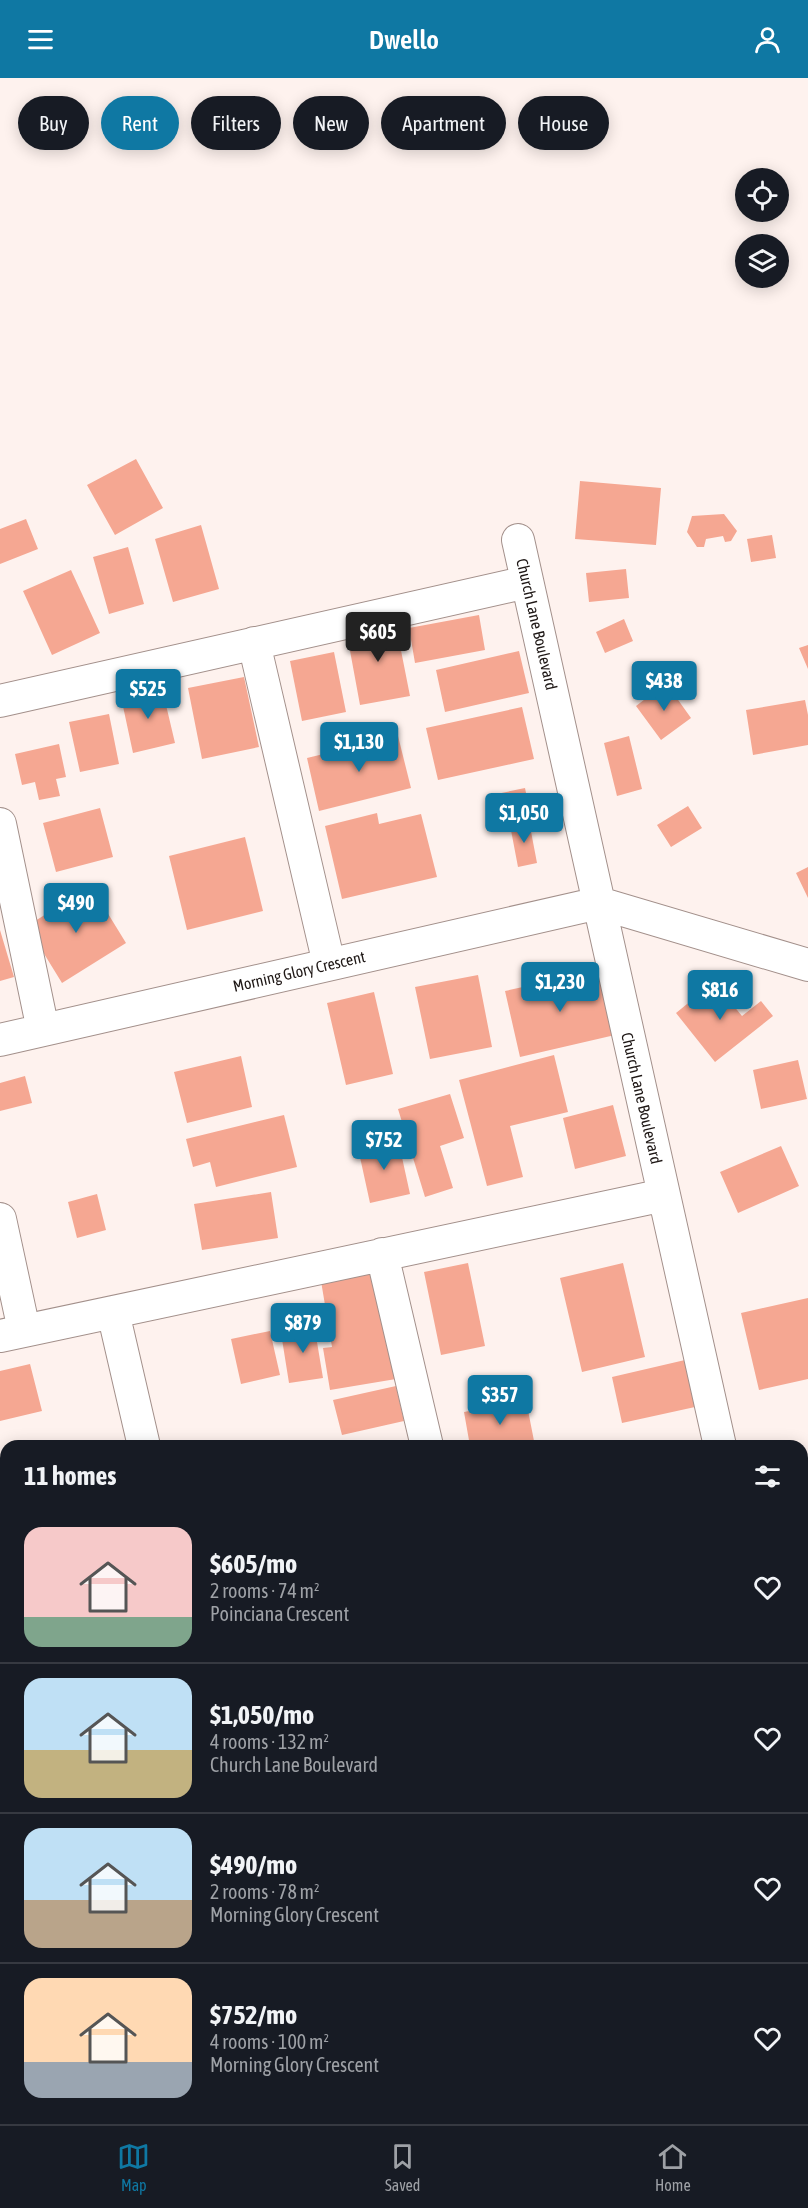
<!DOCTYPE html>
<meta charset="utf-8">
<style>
:root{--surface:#171b24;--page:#242831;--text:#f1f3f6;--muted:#9ea1a6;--line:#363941;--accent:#0f78a3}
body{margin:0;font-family:"Asap Condensed",sans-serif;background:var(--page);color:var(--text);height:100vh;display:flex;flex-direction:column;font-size:22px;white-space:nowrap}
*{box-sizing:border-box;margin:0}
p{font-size:20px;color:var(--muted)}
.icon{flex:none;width:33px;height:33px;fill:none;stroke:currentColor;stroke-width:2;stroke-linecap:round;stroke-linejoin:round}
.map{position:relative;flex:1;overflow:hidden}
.details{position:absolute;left:0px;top:1362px;width:808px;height:684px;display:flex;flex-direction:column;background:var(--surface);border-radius:18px 18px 0 0;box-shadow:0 3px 15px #0003}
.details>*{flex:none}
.banner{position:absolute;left:18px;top:18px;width:772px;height:54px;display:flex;gap:12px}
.buttons{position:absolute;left:735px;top:90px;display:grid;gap:12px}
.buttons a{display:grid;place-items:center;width:54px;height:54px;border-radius:50%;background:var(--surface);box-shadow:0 3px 15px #0003;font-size:30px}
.price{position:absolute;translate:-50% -51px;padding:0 14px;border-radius:6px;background:var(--accent);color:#fff;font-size:20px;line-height:39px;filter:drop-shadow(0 2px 3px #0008)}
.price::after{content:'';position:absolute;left:50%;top:36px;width:18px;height:14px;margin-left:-9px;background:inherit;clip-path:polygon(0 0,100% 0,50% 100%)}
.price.selected{background:#222;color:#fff}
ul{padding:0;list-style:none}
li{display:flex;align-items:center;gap:18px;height:150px;padding:0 24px}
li+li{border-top:2px solid var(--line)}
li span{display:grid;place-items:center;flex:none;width:168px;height:120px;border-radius:18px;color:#555}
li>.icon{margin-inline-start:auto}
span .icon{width:72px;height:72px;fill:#fffc;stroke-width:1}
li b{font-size:26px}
h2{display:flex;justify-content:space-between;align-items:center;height:72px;padding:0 24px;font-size:26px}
.chip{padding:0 21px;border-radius:27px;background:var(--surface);box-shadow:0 3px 15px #0003;font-size:21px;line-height:54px}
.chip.selected{background:var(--accent);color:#fff}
header{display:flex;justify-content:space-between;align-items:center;height:78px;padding:0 24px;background:var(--accent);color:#fff;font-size:27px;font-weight:600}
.menu{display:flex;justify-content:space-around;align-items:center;height:84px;border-top:2px solid var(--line);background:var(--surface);font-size:16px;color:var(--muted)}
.menu a{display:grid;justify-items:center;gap:3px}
.menu .selected{color:var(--accent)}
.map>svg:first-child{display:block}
.building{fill:#f5a792}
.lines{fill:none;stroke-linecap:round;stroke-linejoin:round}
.street-casing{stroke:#a3908b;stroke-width:34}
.street{stroke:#fff;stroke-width:32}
.labels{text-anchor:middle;stroke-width:4.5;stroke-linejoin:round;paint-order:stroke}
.street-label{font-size:16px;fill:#1e1715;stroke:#fff}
</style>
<header><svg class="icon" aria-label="menu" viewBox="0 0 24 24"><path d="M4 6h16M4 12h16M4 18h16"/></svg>Dwello<svg class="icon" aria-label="person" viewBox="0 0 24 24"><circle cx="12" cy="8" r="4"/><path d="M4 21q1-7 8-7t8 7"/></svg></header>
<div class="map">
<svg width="808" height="2046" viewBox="0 0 808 2046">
<rect width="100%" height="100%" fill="#fef2ee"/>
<path class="building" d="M136 381 163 430 115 457 87 407Z
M580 403 661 410 656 467 575 461Z
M724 436 737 453 731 463 725 464 723 458 706 461 704 469H697L687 454 692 438Z
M26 441 38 471 0 486V451Z
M201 447 219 511 173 524 155 461Z
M772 457 776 480 751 484 747 461Z
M128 469 144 526 109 536 93 479Z
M626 491 629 520 589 524 586 495Z
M71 492 100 555 52 577 23 513Z
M479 537 485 572 415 585 409 550Z
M624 541 633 563 605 575 596 554Z
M395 542 410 618 360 627 346 551Z
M808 567V591L799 570Z
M519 573 529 615 445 634 436 592Z
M334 574 346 634 302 643 290 583Z
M244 599 259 669 202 681 188 610Z
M666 605 691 640 661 662 636 628Z
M162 610 175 665 133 675 121 619Z
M805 622 808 637V667L753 677 746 632Z
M522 629 534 681 438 702 426 650Z
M109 636 119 686 80 694 69 644Z
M398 658 411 710 319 733 307 680Z
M629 658 642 711 617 718 604 665Z
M59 666 66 699 56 701 60 718 39 722 35 704 22 707 15 676Z
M525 710 530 734 493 743 487 718Z
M688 728 702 750 671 769 657 747Z
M100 730 113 779 56 794 43 745Z
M377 735 379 746 421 736 437 799 342 821 325 748Z
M529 743 537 785 518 789 510 747Z
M245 759 263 833 187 852 169 778Z
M808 789V820L796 795Z
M91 808 126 865 62 905 27 848Z
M0 852 14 899 0 903Z
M600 892 615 957 520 979 505 913Z
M478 897 492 969 430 981 415 909Z
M714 904 742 938 761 923 773 938 715 984 676 935Z
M374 914 393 996 346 1007 327 925Z
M554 977 568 1034 510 1048 523 1099 487 1108 459 1002Z
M241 978 252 1029 187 1045 174 994Z
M798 982 807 1021 761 1031 753 992Z
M25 998 32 1025 0 1033V1005Z
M450 1016 464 1060 440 1068 453 1110 425 1119 398 1031Z
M613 1027 626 1078 575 1091 563 1040Z
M284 1037 297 1089 216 1109 210 1084 193 1089 186 1061Z
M398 1061 410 1116 370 1125 358 1070Z
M781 1068 799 1108 738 1135 720 1094Z
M271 1114 278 1160 202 1172 194 1126Z
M97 1116 106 1152 77 1160 68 1124Z
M468 1185 485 1268 441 1277 424 1194Z
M623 1185 645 1279 582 1294 560 1200Z
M382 1187 402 1300 330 1312 323 1270 332 1269 320 1197Z
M808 1220V1301L759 1312 741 1235Z
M322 1249 324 1263 317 1264 323 1300 289 1305 281 1255Z
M270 1253 280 1297 241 1306 231 1261Z
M685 1282 695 1329 622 1345 612 1299Z
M30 1286 42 1333 0 1343V1293Z
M396 1308 404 1343 342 1357 333 1322Z
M526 1322 535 1368H470L464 1334Z
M1 1451 6 1472V1494L0 1496Z
M6 1500V1559L0 1560V1502Z
M0 1610 6 1632V1657L0 1658Z
M0 1736 6 1762V1768L0 1769Z
M808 1974V2006L802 2007V1976Z
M808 2024V2046H784L782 2040H802V2025Z
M26 2040H88L89 2046H27Z
M596 2040H625L627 2046H597Z"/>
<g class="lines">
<defs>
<path id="street" d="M518 462 720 1368
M254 565 329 886
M0 623 527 504
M0 746 43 952
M0 962 599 825 808 887
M0 1141 24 1252
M382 1176 427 1368
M113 1234 144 1368
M0 1258 664 1117
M802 1737 808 1762
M802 1932 808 1931
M0 1967 6 1993
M17 2040 18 2046
M378 2040 379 2046
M318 2046 342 2040"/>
</defs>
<use href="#street" class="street-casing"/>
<use href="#street" class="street"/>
</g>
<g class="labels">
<g class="street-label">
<text transform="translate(537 546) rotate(77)" y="6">Church Lane Boulevard</text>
<text transform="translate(299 893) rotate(-13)" y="6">Morning Glory Crescent</text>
<text transform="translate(642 1020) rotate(77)" y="6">Church Lane Boulevard</text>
</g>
</g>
</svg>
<div class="buttons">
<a><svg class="icon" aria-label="locate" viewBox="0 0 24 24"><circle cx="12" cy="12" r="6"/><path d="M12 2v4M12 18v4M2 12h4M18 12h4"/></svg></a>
<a><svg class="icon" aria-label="layers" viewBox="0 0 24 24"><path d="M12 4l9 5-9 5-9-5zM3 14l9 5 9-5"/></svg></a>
</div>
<b class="price selected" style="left:378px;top:585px">$605</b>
<b class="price" style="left:664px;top:634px">$438</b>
<b class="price" style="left:148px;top:642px">$525</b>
<b class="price" style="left:359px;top:695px">$1,130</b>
<b class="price" style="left:524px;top:766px">$1,050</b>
<b class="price" style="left:76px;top:856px">$490</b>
<b class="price" style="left:560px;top:935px">$1,230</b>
<b class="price" style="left:720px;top:943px">$816</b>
<b class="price" style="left:384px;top:1093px">$752</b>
<b class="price" style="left:303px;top:1276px">$879</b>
<b class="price" style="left:500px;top:1348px">$357</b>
<div class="banner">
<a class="chip">Buy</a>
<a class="chip selected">Rent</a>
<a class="chip">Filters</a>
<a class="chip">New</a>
<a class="chip">Apartment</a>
<a class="chip">House</a>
</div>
<section class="details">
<h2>11 homes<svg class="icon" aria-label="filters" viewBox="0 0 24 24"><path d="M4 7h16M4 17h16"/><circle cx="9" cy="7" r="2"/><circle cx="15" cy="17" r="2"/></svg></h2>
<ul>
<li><span style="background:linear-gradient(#f6c9c9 75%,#7fa58c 0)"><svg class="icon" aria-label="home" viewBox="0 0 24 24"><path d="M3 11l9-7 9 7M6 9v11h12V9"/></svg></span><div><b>$605/mo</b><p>2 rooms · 74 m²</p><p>Poinciana Crescent</p></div><svg class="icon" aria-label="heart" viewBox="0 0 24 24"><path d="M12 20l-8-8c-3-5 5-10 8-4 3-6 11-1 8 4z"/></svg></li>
<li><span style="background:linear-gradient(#bfe0f5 60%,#c2b280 0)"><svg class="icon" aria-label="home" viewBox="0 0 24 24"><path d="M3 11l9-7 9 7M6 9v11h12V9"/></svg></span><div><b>$1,050/mo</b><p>4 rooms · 132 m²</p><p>Church Lane Boulevard</p></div><svg class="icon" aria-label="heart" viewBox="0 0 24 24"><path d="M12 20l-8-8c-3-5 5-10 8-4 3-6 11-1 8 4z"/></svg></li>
<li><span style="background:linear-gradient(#bfe0f5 60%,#b9a48a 0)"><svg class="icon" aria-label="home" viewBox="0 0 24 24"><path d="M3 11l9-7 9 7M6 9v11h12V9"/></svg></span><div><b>$490/mo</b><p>2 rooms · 78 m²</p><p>Morning Glory Crescent</p></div><svg class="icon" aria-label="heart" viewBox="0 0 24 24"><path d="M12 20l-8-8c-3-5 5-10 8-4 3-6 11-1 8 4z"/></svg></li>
<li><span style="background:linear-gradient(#ffd9b3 70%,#9aa5b1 0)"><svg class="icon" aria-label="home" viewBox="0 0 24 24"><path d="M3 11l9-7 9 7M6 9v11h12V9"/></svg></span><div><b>$752/mo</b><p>4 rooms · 100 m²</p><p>Morning Glory Crescent</p></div><svg class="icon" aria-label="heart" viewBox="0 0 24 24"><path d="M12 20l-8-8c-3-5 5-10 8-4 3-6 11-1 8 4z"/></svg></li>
</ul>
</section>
</div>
<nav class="menu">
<a class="selected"><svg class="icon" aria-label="map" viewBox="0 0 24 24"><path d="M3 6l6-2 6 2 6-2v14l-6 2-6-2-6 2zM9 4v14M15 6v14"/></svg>Map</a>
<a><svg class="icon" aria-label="saved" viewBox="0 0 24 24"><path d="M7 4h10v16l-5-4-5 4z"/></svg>Saved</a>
<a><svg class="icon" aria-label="home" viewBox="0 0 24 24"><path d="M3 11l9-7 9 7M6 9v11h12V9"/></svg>Home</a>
</nav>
